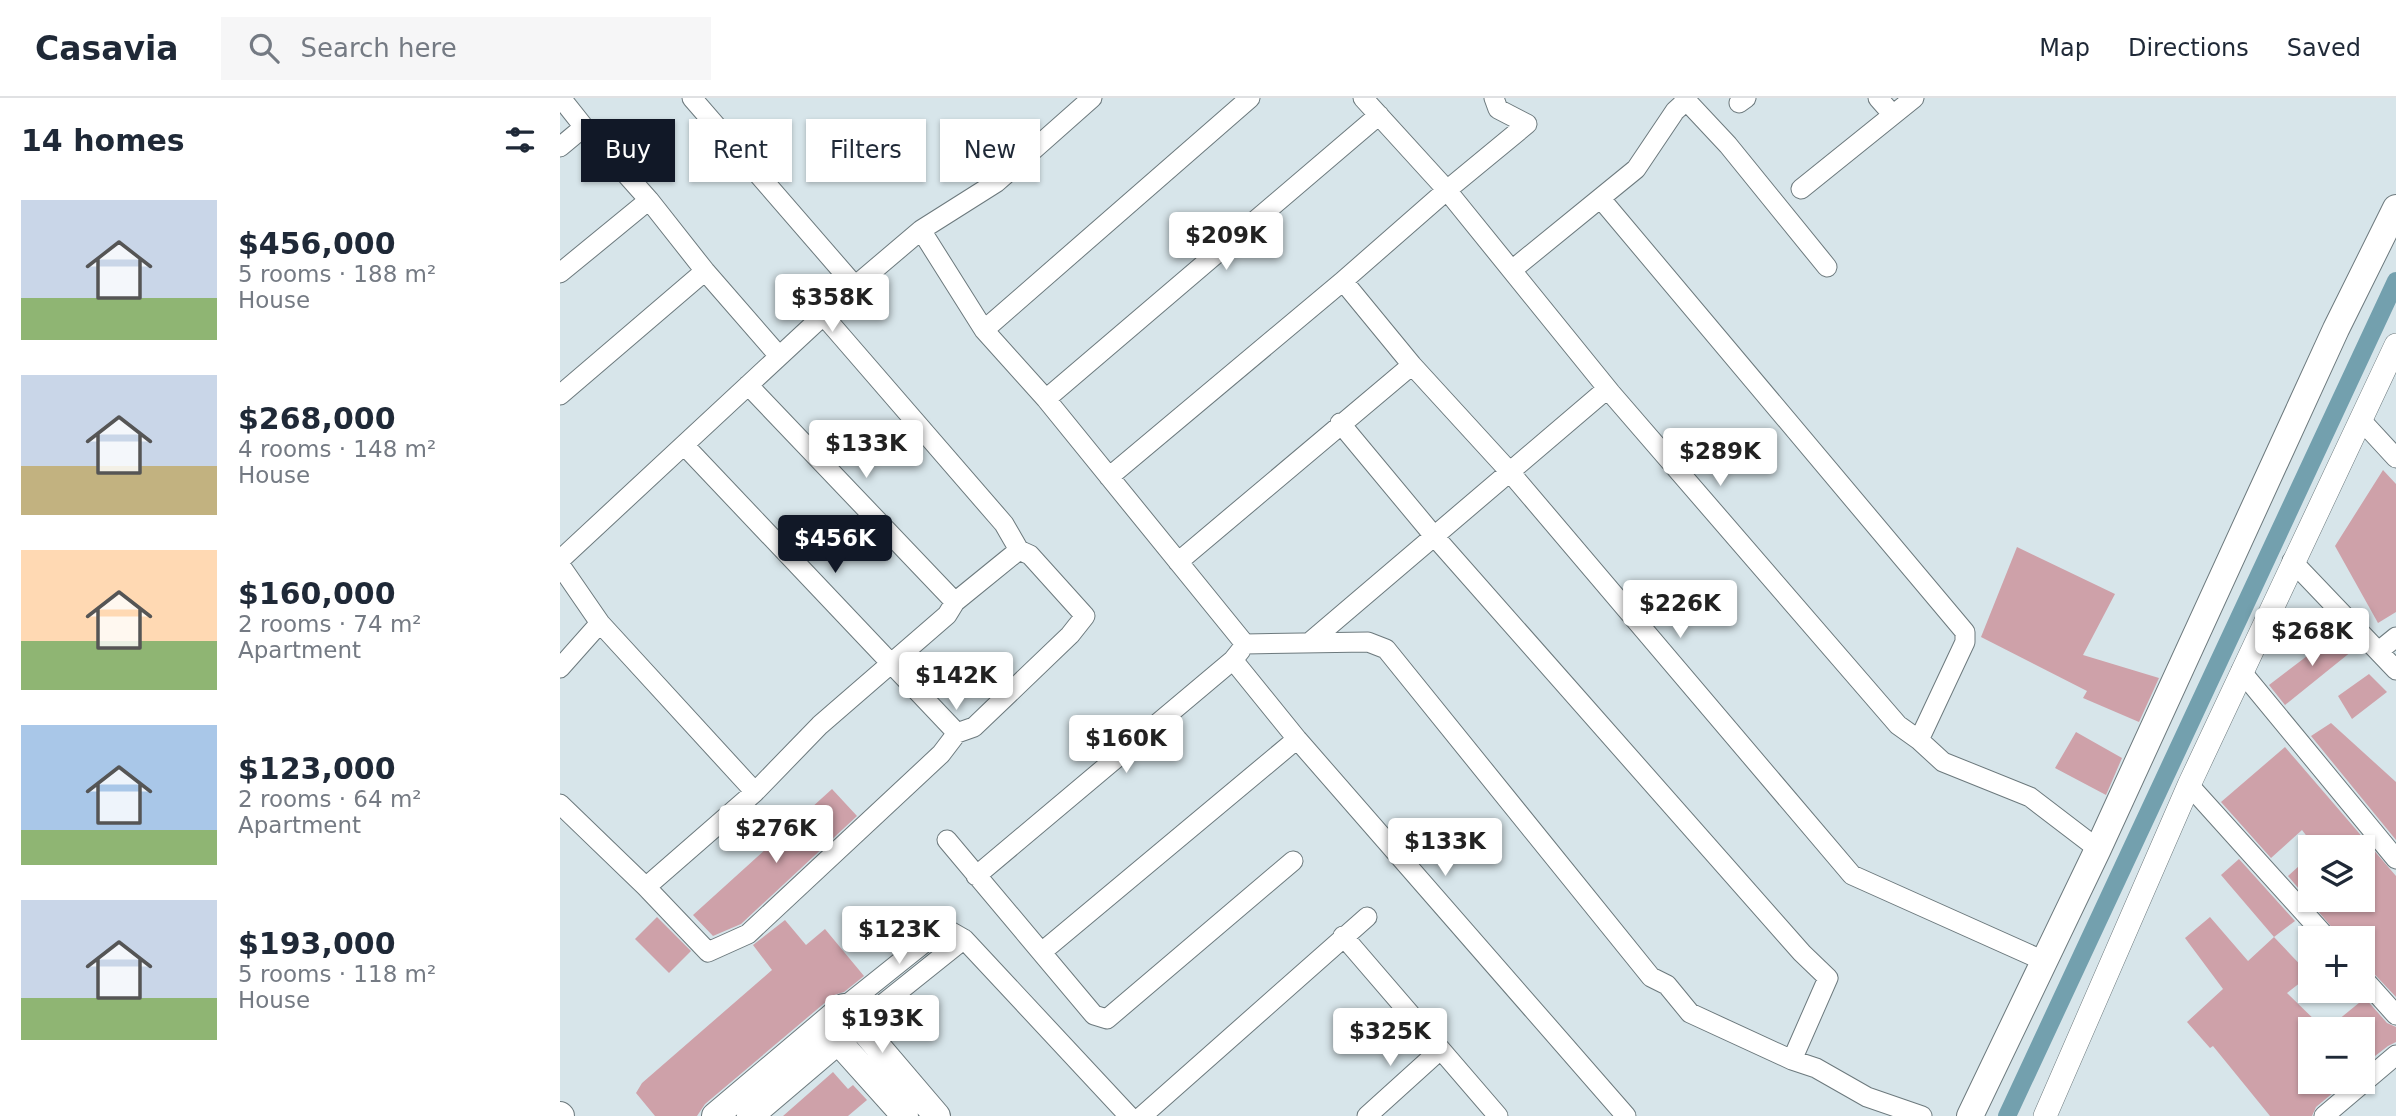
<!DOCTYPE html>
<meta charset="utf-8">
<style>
:root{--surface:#fff;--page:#f6f6f7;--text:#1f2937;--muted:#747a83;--line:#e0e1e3;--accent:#111827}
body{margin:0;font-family:"DejaVu Sans",sans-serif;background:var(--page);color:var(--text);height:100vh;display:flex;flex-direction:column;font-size:26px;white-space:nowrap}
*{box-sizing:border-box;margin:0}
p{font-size:23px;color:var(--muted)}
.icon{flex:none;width:38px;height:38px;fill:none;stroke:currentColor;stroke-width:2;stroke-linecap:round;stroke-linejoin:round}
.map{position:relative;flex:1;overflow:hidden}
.panel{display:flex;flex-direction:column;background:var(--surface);width:560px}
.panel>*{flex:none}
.top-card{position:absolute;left:21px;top:21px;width:665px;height:63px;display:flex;gap:14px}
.tools{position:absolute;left:1738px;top:737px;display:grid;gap:14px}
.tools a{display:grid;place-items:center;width:77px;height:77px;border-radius:0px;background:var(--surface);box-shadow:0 2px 5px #0004;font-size:35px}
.price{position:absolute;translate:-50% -60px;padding:0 16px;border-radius:7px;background:#fff;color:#222;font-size:23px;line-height:46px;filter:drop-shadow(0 2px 4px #0008)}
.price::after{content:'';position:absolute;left:50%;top:42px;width:21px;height:16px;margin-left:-10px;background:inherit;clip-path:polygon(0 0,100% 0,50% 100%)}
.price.current{background:var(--accent);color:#fff}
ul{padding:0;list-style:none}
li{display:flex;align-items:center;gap:21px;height:175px;padding:0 21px}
li span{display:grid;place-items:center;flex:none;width:196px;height:140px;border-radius:0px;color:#555}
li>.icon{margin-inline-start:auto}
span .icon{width:84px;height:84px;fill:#fffc;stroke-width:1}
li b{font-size:30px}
h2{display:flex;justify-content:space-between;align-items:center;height:84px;padding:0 21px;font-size:30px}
.chip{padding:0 24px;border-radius:0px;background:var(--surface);box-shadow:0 2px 5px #0004;font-size:24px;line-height:63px}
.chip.current{background:var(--accent);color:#fff}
header{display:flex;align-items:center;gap:42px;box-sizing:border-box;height:98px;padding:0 35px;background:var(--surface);border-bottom:2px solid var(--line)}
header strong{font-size:33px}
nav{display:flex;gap:38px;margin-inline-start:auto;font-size:24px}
.search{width:490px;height:63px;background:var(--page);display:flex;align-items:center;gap:18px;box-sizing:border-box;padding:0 24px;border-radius:0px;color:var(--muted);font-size:26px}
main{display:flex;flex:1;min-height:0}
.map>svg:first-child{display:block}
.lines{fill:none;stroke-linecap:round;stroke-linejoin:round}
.canal{stroke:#73a0ae;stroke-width:18}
.building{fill:#cea1a9}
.minor-casing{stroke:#6c797d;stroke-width:21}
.tertiary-casing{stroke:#6c797d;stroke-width:24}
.secondary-casing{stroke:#6c797d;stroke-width:28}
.minor{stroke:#fff;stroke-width:19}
.tertiary{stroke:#fff;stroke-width:23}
.secondary{stroke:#fff;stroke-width:26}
</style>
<header>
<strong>Casavia</strong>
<div class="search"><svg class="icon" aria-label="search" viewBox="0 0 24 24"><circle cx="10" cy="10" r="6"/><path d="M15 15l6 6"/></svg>Search here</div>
<nav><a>Map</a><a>Directions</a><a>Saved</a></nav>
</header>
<main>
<section class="panel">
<h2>14 homes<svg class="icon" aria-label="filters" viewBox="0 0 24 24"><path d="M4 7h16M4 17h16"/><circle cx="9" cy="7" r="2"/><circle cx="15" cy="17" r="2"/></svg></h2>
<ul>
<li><span style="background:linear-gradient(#c9d6e8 70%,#8fb573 0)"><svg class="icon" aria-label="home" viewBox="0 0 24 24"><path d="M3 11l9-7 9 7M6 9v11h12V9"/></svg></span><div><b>$456,000</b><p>5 rooms · 188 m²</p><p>House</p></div></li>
<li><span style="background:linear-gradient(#c9d6e8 65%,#c2b280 0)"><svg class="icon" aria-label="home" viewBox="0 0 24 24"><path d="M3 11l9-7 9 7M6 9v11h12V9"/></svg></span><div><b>$268,000</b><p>4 rooms · 148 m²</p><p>House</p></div></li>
<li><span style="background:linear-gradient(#ffd9b3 65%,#8fb573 0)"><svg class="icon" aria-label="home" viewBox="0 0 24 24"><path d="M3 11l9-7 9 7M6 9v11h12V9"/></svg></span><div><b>$160,000</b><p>2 rooms · 74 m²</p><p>Apartment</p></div></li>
<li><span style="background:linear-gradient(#a9c7e8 75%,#8fb573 0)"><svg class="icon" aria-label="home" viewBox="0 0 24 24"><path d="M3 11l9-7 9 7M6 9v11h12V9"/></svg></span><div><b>$123,000</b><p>2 rooms · 64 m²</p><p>Apartment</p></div></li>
<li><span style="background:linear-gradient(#c9d6e8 70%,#8fb573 0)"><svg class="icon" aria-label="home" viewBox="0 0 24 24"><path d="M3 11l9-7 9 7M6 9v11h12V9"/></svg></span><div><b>$193,000</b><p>5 rooms · 118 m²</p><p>House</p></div></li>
</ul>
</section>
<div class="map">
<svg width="1836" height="1018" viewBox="0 0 1836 1018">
<rect width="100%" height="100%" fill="#d7e5ea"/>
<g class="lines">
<path class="canal" d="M1447 1018 1836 183"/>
</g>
<path class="building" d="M1823 372 1836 386V514L1818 525 1775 448Z
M1457 449 1555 496 1523 557 1599 580 1579 624 1523 600 1527 593 1421 539Z
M1780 533 1797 549 1725 607 1709 587Z
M1809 576 1827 594 1792 621 1778 598Z
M1771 625 1836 684V742L1751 638Z
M1516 634 1562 660 1546 697 1495 670Z
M1725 649 1836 778V899L1802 863V840H1781L1728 778 1750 758V802H1802V749H1755L1742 732 1711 760 1661 704Z
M272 691 297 718 181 826 153 838 133 817Z
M1679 761 1735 823 1714 839 1661 777Z
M97 819 131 853 109 875 75 841Z
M1650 819 1688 863 1714 839 1750 877 1727 895 1764 931H1750V984H1786L1756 1009 1752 1018H1710L1653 948 1650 950 1627 924 1663 891 1625 840Z
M225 822 246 847 265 831 304 878 284 894 274 897 145 1006 137 1018H95L76 995 82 985 212 872 193 847Z
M1805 900 1827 925 1836 929V944L1828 948 1802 968V931H1767Z
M273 974 288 991 293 987 307 1002 288 1018H223Z"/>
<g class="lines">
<defs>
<path id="minor" d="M1 0 24 29 89 102 145 173 219 258
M132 0 295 188
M803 0 885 90 1051 295 1338 627 1359 642 1383 664 1470 699 1538 751
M1124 0 1168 47 1267 169
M1318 0 1333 17
M1179 5 1186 0
M0 49 24 29
M1241 91 1354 0
M1041 101 1405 534V544L1359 642
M361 132 424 232 486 301 685 546 808 544 826 551 1091 879 1107 887 1130 915 1232 962 1256 970 1307 999 1362 1018
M952 172 1076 71 1115 13 1126 3
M0 175 89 102
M783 183 852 267 949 373 1292 777 1484 863
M424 232 690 0
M188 287 395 504
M0 297 145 173
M486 301 819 17
M1800 321 1836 360
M780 325 874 438 1242 855 1268 880 1232 962
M124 347 397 635
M549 379 783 183 887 92 967 26 938 11 934 0
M0 462 295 188 361 132 437 84 532 0
M1732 463 1836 572
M618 464 852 267
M0 467 40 525 195 694
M750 544 1047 291
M1820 552 1836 539
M673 562 737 641 1066 1018
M0 570 40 525
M1681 573 1836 761
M1629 687 1767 840
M0 706 86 789 148 854 188 836 381 656 397 635 414 629 510 537 525 518 470 457 459 452 444 426 263 217
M387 742 534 917 547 921 733 763
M416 778 673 562 681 552
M86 789 195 694 260 627 387 517 395 504 459 452
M783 838 938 1018
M483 853 737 641
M1802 879 1836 917
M284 909 374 837 390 833 404 841 569 1018
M298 926 404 841
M582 1018 807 819
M807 1018 880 952
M1764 1018 1836 957"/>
<path id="tertiary" d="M1485 1018 1629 687 1836 247"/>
<path id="secondary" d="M267 931 345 1018
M0 1017 1 1018
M155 1018 284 909 377 1018
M190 1018 298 926
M1410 1018 1538 751 1776 231 1836 110"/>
</defs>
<use href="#minor" class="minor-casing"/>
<use href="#tertiary" class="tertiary-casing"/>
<use href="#secondary" class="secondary-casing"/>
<use href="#minor" class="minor"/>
<use href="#tertiary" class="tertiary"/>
<use href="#secondary" class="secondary"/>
</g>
</svg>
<div class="tools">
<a><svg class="icon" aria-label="layers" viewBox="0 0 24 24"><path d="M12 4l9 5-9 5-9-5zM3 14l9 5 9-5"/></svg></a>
<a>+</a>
<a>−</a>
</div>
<b class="price" style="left:666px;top:174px">$209K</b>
<b class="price" style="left:272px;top:236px">$358K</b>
<b class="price" style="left:306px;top:382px">$133K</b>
<b class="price" style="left:1160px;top:390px">$289K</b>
<b class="price current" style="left:275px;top:477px">$456K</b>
<b class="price" style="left:1120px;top:542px">$226K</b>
<b class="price" style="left:1752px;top:570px">$268K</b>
<b class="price" style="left:396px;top:614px">$142K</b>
<b class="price" style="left:566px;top:677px">$160K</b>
<b class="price" style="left:216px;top:767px">$276K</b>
<b class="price" style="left:885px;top:780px">$133K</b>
<b class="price" style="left:339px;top:868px">$123K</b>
<b class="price" style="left:322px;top:957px">$193K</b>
<b class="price" style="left:830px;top:970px">$325K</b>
<div class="top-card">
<a class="chip current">Buy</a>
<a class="chip">Rent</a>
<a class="chip">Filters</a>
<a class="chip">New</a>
</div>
</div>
</main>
